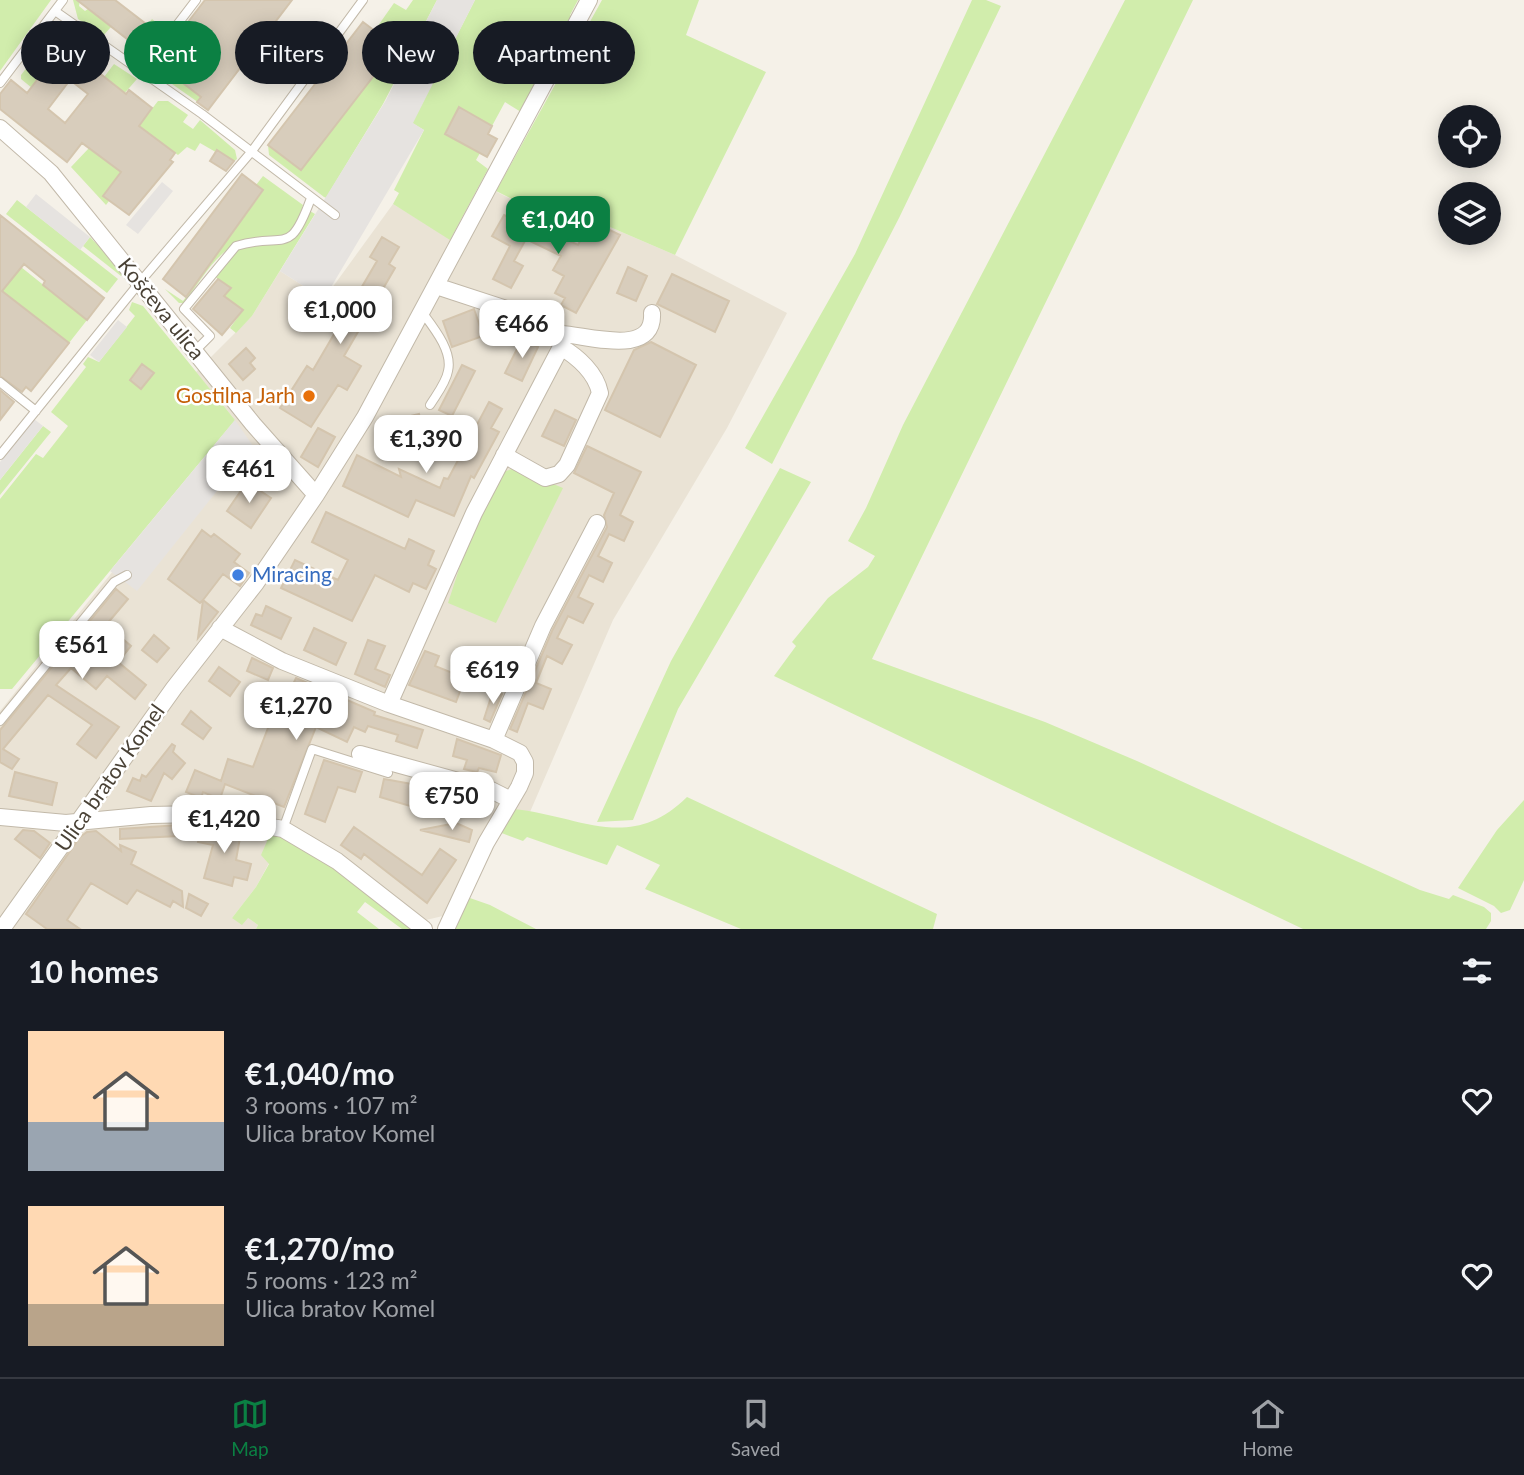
<!DOCTYPE html>
<meta charset="utf-8">
<style>
:root{--surface:#171b24;--page:#20242c;--text:#f1f3f6;--muted:#9ea1a6;--line:#363941;--accent:#0b8043}
body{margin:0;font-family:Lato,sans-serif;background:var(--page);color:var(--text);height:100vh;display:flex;flex-direction:column;font-size:26px;white-space:nowrap}
*{box-sizing:border-box;margin:0}
p{font-size:23px;color:var(--muted)}
.icon{flex:none;width:38px;height:38px;fill:none;stroke:currentColor;stroke-width:2;stroke-linecap:round;stroke-linejoin:round}
.map{position:relative;height:929px;overflow:hidden}
.panel{display:flex;flex-direction:column;background:var(--surface);flex:1}
.panel>*{flex:none}
.guide{position:absolute;left:21px;top:21px;width:700px;height:63px;display:flex;gap:14px}
.controls{position:absolute;left:1438px;top:105px;display:grid;gap:14px}
.controls a{display:grid;place-items:center;width:63px;height:63px;border-radius:50%;background:var(--surface);box-shadow:0 4px 18px #0003;font-size:35px}
.price{position:absolute;translate:-50% -60px;padding:0 16px;border-radius:14px;background:#fff;color:#222;font-size:23px;line-height:46px;filter:drop-shadow(0 2px 4px #0008)}
.price::after{content:'';position:absolute;left:50%;top:42px;width:21px;height:16px;margin-left:-10px;background:inherit;clip-path:polygon(0 0,100% 0,50% 100%)}
.price.on{background:var(--accent);color:#fff}
ul{padding:0;list-style:none}
li{display:flex;align-items:center;gap:21px;height:175px;padding:0 28px}
li span{display:grid;place-items:center;flex:none;width:196px;height:140px;border-radius:0px;color:#555}
li>.icon{margin-inline-start:auto}
span .icon{width:84px;height:84px;fill:#fffc;stroke-width:1}
li b{font-size:30px}
h2{display:flex;justify-content:space-between;align-items:center;height:84px;padding:0 28px;font-size:30px}
.chip{padding:0 24px;border-radius:32px;background:var(--surface);box-shadow:0 4px 18px #0003;font-size:24px;line-height:63px}
.chip.on{background:var(--accent);color:#fff}
.tab-bar{display:flex;justify-content:space-around;align-items:center;height:98px;border-top:2px solid var(--line);background:var(--surface);font-size:19px;color:var(--muted)}
.tab-bar a{display:grid;justify-items:center;gap:4px}
.tab-bar .on{color:var(--accent)}
.map>svg:first-child{display:block}
.residential{fill:#eae3d5}
.green{fill:#d1edac}
.parking{fill:#e6e3e0}
.building{fill:#d8cdbc;stroke:#d4c5ae;stroke-width:2;fill-rule:evenodd}
.lines{fill:none;stroke-linecap:round;stroke-linejoin:round}
.lane-casing{stroke:#c2b9a9;stroke-width:10}
.street-casing{stroke:#c2b9a9;stroke-width:18}
.lane{stroke:#fff;stroke-width:8}
.street{stroke:#fff;stroke-width:16}
.food-dot{fill:#e8710a;stroke:#fff;stroke-width:2.5}
.shop-dot{fill:#3f7fe0;stroke:#fff;stroke-width:2.5}
.labels{text-anchor:middle;stroke-width:5;stroke-linejoin:round;paint-order:stroke}
.street-label{font-size:21px;fill:#494135;stroke:#fff}
.food-label{font-size:21px;fill:#c56008;stroke:#fff;text-anchor:end}
.shop-label{font-size:21px;fill:#366cbe;stroke:#fff;text-anchor:start}
</style>
<div class="map">
<svg width="1524" height="929" viewBox="0 0 1524 929">
<rect width="100%" height="100%" fill="#f5f1e8"/>
<path class="residential" d="M481 184 579 233 589 218 675 255 787 313 727 428 613 620 530 812 500 809 473 852 447 915 426 920 345 859 269 863 256 887 232 918H248L258 925 256 929H0V711L235 420 196 372 252 316 280 271 324 299 393 204 450 239Z"/>
<path class="green" d="M0 0H51L0 71Z
M73 0H80L79 6 85 11 88 9 111 27 103 36 78 19Z
M413 0H437L383 104 330 191 329 199 324 197 269 155 268 145 301 169 396 47 375 30 394 3 406 10Z
M475 0H578L570 15 572 17 521 112 505 102 492 126 459 108 445 133 480 153 476 160 488 169 450 240 393 204 399 193 394 190 424 130 412 123Z
M602 0H699L686 35 766 72 675 255 589 218 579 233 496 191Z
M972 0H986L1001 6 899 218 772 464 745 448 855 254Z
M1125 0H1193L872 659 1045 722 1137 761 1420 890 1449 899 1453 895 1484 907 1491 913V921L1486 929H1303L774 676 796 646 792 642 828 598 868 567 875 556 848 541 866 508 903 425Z
M152 19 158 24 159 35 140 57 127 53Z
M60 32H69L74 38 67 47 64 45 32 88 21 79V75L52 35Z
M166 55 187 69 179 80 211 105H202L162 77 159 63Z
M114 64 137 79 123 95 104 77Z
M158 101H168L188 115 183 122 193 129 200 120 235 150 237 159 233 162 200 143 195 151 187 147 178 155 151 135 104 196 109 201 106 205 71 167 89 148 110 163Z
M263 176 303 205C288 259 268 228 235 245 214 255 198 285 184 303H179L165 289 183 301 263 191 256 185Z
M17 200 118 279 107 293 6 214Z
M310 211 315 214 252 316 236 333 230 328 243 310 224 296 230 288 214 276C221 267 230 253 240 248 275 230 286 267 310 211Z
M90 237 124 273 121 276 83 246Z
M21 267 87 320 69 343 2 291Z
M132 302 143 306 235 420 12 689H0V499L36 454 43 458 68 426 51 412 86 367 83 364 88 357 99 362 135 316 129 310Z
M43 426 51 432 0 495V480Z
M515 468 563 488 496 623 448 603 469 538 500 473Z
M780 468 811 482 678 709 633 820 597 822 671 661Z
M687 797 937 914 933 929H741L645 889 660 865 617 845 607 865 527 837 523 841 499 832 513 809C579 815 629 854 687 797Z
M1524 800V880L1510 910 1501 913 1494 906 1458 888 1497 830Z
M271 832 279 833 330 862 411 929H402L365 902 357 912 379 929H256L258 925 248 918 242 925 232 918 256 887 269 864 261 855Z
M467 897 490 905 536 929H453Z"/>
<path class="parking" d="M437 0H475L413 123 424 130 324 299 280 271 386 100Z
M162 182 173 191 138 234 126 225Z
M36 194 90 237 80 250 26 207Z
M118 320 127 327 99 362 90 355Z
M34 419 43 426 0 480V462Z
M235 420 253 446 137 591 110 571Z"/>
<path class="building" d="M77 0H115L146 24 131 42Z
M205 0H292L208 110 197 102 201 97 179 80 207 43 185 26Z
M363 22 396 47 301 170 268 145Z
M64 45 126 94 129 90 152 108 139 126 175 153 170 160 173 162 129 215 103 196 121 172 82 143 67 162 0 109V94L11 80 27 93ZM70 80 88 94 65 123 48 109Z
M459 107 492 126 488 134 497 139 487 157 445 134Z
M217 150 234 161 226 171 210 161Z
M242 174 263 190 186 297 163 279Z
M0 215 104 298 87 320 43 285 45 281 24 264 2 291 69 343 31 391 26 387 22 392 0 376Z
M504 215 519 223 523 215 536 222 535 225 578 245 591 221 620 235 576 313 561 305 565 298 555 293 564 276 553 270 561 256 526 239 514 261 523 266 511 288 493 279 510 246 492 236Z
M382 237 399 247 389 264 395 268 344 356 361 366 347 390 338 385 311 427 280 408 307 366 313 370 377 261 370 257Z
M628 267 647 276 636 301 617 293Z
M672 274 729 301 715 332 657 304Z
M218 279 231 288 224 296 243 310 222 335 193 309Z
M299 296 319 308 308 326 293 317 295 312 291 310Z
M474 309 483 336 452 347 443 321Z
M522 339 538 347 522 381 505 373Z
M651 342 696 365 660 437 605 410 634 350Z
M246 348 255 358 250 363 255 369 243 380 229 364Z
M142 364 154 373 141 389 130 380Z
M462 365 475 371 452 416 439 410Z
M0 390 14 402 0 420Z
M489 402 502 409 491 428 499 432 474 478 471 476 454 516 416 500 408 517 343 486 357 455 401 477 399 469 440 488 444 478 448 479Z
M555 410 576 420 564 446 542 436Z
M419 414 425 437 393 446 386 422Z
M318 428 335 437 318 467 301 457Z
M587 446 641 472 620 515 633 522 624 541 609 534 598 556 612 563 603 582 589 575 578 597 593 604 583 623 568 616 557 638 572 645 562 664 547 656 536 683 551 689 543 709 528 703 517 732 510 729 552 631 607 527 604 515 614 493 574 473Z
M247 482 271 498 251 528 227 511Z
M326 512 405 549 409 539 434 551 428 565 436 569 426 589 413 583 409 592 375 575 352 621 281 588 295 560 338 580 348 560 312 542Z
M202 530 211 537 214 534 240 554 234 562 249 573 240 586 223 574 203 600 218 612 198 638 203 600 200 603 168 579Z
M116 589 128 599 106 625 131 646 118 662 146 685 135 699 107 676 96 689 71 668 56 685 119 727 96 758 77 744 92 725 48 695 3 749 19 759 12 769 0 762V730Z
M266 606 291 618 281 639 251 625 256 614 262 616Z
M314 628 346 643 336 665 304 650Z
M154 635 169 648 157 662 142 650Z
M368 640 385 646 375 669 390 675 385 687 355 674Z
M425 651 439 656 435 666 465 678 456 702 409 685Z
M252 658 273 668 268 680 247 671Z
M219 667 240 682 230 696 209 681Z
M296 678 375 712 374 715 423 730 417 748 396 741 398 735 368 726 365 732 354 727 347 742 316 727 284 807 225 784 220 799 203 792 201 798 186 792 195 770 221 781 228 759 253 767 273 715 259 708 267 692 285 701Z
M493 691 502 694 490 722 484 719Z
M191 711 211 728 203 739 182 724Z
M457 739 501 755 496 772 479 768 477 772 464 769 467 760 453 756Z
M172 744 175 746 173 752 185 763 172 779 164 773 151 801 127 791 133 778 140 781 142 775 146 777Z
M324 760 362 772 355 792 338 787 325 822 305 814Z
M15 772 57 783 52 805 9 796Z
M384 779 423 786 417 808 380 797Z
M456 823 472 830 469 842 420 830Z
M179 825V836L120 839V829Z
M201 825 241 832 236 860 251 864 247 880 234 877 232 886 204 878 213 845 198 842Z
M354 827 422 875 440 849 456 860 427 903 364 854 361 859 341 845Z
M23 830 34 831 50 843 40 858 15 839Z
M96 831 121 851 120 845 136 852 131 864 182 891 183 907 173 901 170 907 137 890 127 904 91 883 67 920 80 929H47L26 914 80 837 87 832Z
M189 894 208 904 201 916 186 908Z"/>
<g class="lines">
<defs>
<path id="lane" d="M55 11 202 114 335 215
M141 72 196 0
M0 83 63 0
M422 312C433 327 453 351 448 371 446 383 436 395 430 405
M195 351 210 336 184 309 236 246C285 231 289 259 311 198
M0 382 36 411
M0 455 140 282 252 151 363 0
M0 721 114 582 127 575
M283 829 312 749 388 773"/>
<path id="street" d="M0 128 51 173 253 424 316 495
M561 334C587 335 655 358 652 313
M504 455 545 478 559 474 567 465 600 393C596 373 578 357 561 347
M220 628 282 661 389 704 494 740 520 753 525 762V773L519 787 486 843 446 929
M389 704 474 513 561 347V334L549 323 436 286
M494 740 543 626 597 523
M360 754 491 790 511 800
M0 817 66 823 151 815 198 814 283 829 337 861 424 929
M2 929 174 688 256 583 316 495 365 417 589 0"/>
</defs>
<use href="#lane" class="lane-casing"/>
<use href="#street" class="street-casing"/>
<use href="#lane" class="lane"/>
<use href="#street" class="street"/>
</g>
<circle class="food-dot" cx="309" cy="396" r="7"/>
<circle class="shop-dot" cx="238" cy="575" r="7"/>
<g class="labels">
<g class="street-label">
<text transform="translate(161 309) rotate(51)" y="7">Koščeva ulica</text>
<text transform="translate(110 778) rotate(-55)" y="7">Ulica bratov Komel</text>
</g>
<g class="food-label">
<text x="295" y="403">Gostilna Jarh</text>
</g>
<g class="shop-label">
<text x="252" y="582">Miracing</text>
</g>
</g>
</svg>
<div class="controls">
<a><svg class="icon" aria-label="locate" viewBox="0 0 24 24"><circle cx="12" cy="12" r="6"/><path d="M12 2v4M12 18v4M2 12h4M18 12h4"/></svg></a>
<a><svg class="icon" aria-label="layers" viewBox="0 0 24 24"><path d="M12 4l9 5-9 5-9-5zM3 14l9 5 9-5"/></svg></a>
</div>
<b class="price on" style="left:558px;top:256px">€1,040</b>
<b class="price" style="left:340px;top:346px">€1,000</b>
<b class="price" style="left:522px;top:360px">€466</b>
<b class="price" style="left:426px;top:475px">€1,390</b>
<b class="price" style="left:249px;top:505px">€461</b>
<b class="price" style="left:82px;top:681px">€561</b>
<b class="price" style="left:493px;top:706px">€619</b>
<b class="price" style="left:296px;top:742px">€1,270</b>
<b class="price" style="left:452px;top:832px">€750</b>
<b class="price" style="left:224px;top:855px">€1,420</b>
<div class="guide">
<a class="chip">Buy</a>
<a class="chip on">Rent</a>
<a class="chip">Filters</a>
<a class="chip">New</a>
<a class="chip">Apartment</a>
</div>
</div>
<section class="panel">
<h2>10 homes<svg class="icon" aria-label="filters" viewBox="0 0 24 24"><path d="M4 7h16M4 17h16"/><circle cx="9" cy="7" r="2"/><circle cx="15" cy="17" r="2"/></svg></h2>
<ul>
<li><span style="background:linear-gradient(#ffd9b3 65%,#9aa5b1 0)"><svg class="icon" aria-label="home" viewBox="0 0 24 24"><path d="M3 11l9-7 9 7M6 9v11h12V9"/></svg></span><div><b>€1,040/mo</b><p>3 rooms · 107 m²</p><p>Ulica bratov Komel</p></div><svg class="icon" aria-label="heart" viewBox="0 0 24 24"><path d="M12 20l-8-8c-3-5 5-10 8-4 3-6 11-1 8 4z"/></svg></li>
<li><span style="background:linear-gradient(#ffd9b3 70%,#b9a48a 0)"><svg class="icon" aria-label="home" viewBox="0 0 24 24"><path d="M3 11l9-7 9 7M6 9v11h12V9"/></svg></span><div><b>€1,270/mo</b><p>5 rooms · 123 m²</p><p>Ulica bratov Komel</p></div><svg class="icon" aria-label="heart" viewBox="0 0 24 24"><path d="M12 20l-8-8c-3-5 5-10 8-4 3-6 11-1 8 4z"/></svg></li>
</ul>
</section>
<nav class="tab-bar">
<a class="on"><svg class="icon" aria-label="map" viewBox="0 0 24 24"><path d="M3 6l6-2 6 2 6-2v14l-6 2-6-2-6 2zM9 4v14M15 6v14"/></svg>Map</a>
<a><svg class="icon" aria-label="saved" viewBox="0 0 24 24"><path d="M7 4h10v16l-5-4-5 4z"/></svg>Saved</a>
<a><svg class="icon" aria-label="home" viewBox="0 0 24 24"><path d="M3 11l9-7 9 7M6 9v11h12V9"/></svg>Home</a>
</nav>
